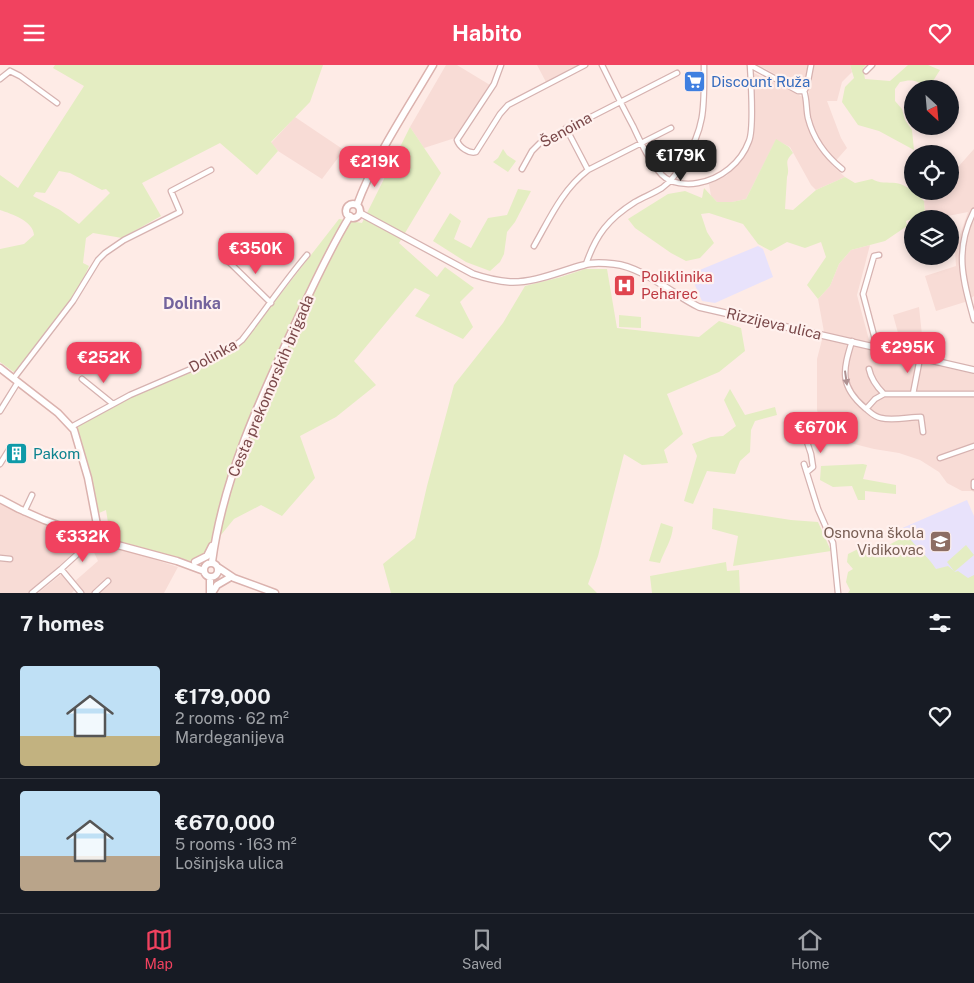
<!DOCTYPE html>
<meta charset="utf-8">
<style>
:root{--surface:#171b24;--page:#242831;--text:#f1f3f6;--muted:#9ea1a6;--line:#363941;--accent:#f1425f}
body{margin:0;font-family:"Public Sans",sans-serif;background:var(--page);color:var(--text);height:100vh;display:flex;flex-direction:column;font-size:19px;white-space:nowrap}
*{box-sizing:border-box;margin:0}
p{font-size:16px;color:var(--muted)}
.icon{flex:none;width:28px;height:28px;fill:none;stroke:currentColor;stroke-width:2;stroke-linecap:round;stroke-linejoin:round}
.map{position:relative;height:528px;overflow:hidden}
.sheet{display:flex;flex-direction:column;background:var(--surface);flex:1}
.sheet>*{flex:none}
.needle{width:32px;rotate:154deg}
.fabs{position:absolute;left:904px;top:15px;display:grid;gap:10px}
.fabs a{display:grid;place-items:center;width:55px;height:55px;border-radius:50%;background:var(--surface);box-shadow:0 2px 8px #0003;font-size:25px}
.price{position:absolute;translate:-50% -42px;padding:0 11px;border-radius:10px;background:var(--accent);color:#fff;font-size:16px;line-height:32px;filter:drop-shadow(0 1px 2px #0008)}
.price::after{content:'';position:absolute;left:50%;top:30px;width:15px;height:11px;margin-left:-8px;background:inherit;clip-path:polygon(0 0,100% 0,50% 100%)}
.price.selected{background:#222;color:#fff}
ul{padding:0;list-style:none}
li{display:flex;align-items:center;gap:15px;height:125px;padding:0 20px}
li+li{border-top:1px solid var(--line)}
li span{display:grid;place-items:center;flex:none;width:140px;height:100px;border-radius:5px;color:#555}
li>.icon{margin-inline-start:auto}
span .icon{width:60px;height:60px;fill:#fffc;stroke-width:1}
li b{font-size:21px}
h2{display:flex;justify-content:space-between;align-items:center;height:60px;padding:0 20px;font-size:21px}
header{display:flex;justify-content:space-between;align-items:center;height:65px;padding:0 20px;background:var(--accent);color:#fff;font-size:22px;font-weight:700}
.tab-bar{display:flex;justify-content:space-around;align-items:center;height:70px;border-top:1px solid var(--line);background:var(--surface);font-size:14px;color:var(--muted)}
.tab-bar a{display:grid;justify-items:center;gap:2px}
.tab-bar .selected{color:var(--accent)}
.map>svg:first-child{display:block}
.residential{fill:#f8dcd6}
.education{fill:#e8e2fb}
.green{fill:#e4edc2;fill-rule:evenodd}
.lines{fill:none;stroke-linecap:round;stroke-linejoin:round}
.minor-casing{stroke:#d6b2b0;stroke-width:7}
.tertiary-casing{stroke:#d6b2b0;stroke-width:8}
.secondary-casing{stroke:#dbb2ae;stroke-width:9}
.minor{stroke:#fff;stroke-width:4.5}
.tertiary{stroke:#fff;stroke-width:5.5}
.secondary{stroke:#fff;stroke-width:6}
.oneway{fill:#af9192}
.labels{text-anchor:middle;stroke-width:4.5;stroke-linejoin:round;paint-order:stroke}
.shop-label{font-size:15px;fill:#366cbe;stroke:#fff1ee;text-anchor:start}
.street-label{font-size:15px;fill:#7a4849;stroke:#fff1ee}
.health-label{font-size:15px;fill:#be3a42;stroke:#fff1ee;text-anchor:start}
.culture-label{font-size:15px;fill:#0d838f;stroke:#fff1ee;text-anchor:start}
.education-label{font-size:15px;fill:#785e54;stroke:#fff1ee;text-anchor:end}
.neighbourhood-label{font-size:16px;font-weight:bold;fill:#73639d;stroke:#fff1ee}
</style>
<header><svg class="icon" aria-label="menu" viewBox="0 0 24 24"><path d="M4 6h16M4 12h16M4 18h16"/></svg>Habito<svg class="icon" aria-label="heart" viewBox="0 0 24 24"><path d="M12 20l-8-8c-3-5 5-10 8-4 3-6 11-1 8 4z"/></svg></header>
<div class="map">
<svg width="974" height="528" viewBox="0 0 974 528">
<rect width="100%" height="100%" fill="#feebe6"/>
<path class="residential" d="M446 0H457L490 20 455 73 424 83 410 62Z
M537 0H580L546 17Z
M758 0H850L852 7 842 17 837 36H827L841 73 847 83 832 100 845 112 816 125 811 120 790 82 776 75 746 134 732 137H717L711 131 709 119 726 111 741 96 751 76 754 8 809 35V27Z
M295 52 344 85 322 114 278 86 271 78Z
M974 84V231L965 237 936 246 925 211 956 201 955 184 968 147 943 152V154H917L925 149 924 136 940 130V126H950V111Z
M870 180 857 230 869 275 902 282 893 250 919 242 925 298 974 309V427L972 426H962L947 418 939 407 920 395 899 388 874 384 842 376 824 366 817 345V294L824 267 818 234 830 221 839 199 851 185Z
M0 438 49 461 79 470 86 475 85 478 28 528H0Z
M103 478 178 502 164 528H83L74 517 98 496 92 483 97 479Z
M63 508 75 524 72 528H38Z"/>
<path class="education" d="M758 181 763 184 773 212 715 238 702 236 690 209Z
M967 435 974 451V518L968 523 912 490 900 464Z"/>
<path class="green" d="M55 0H323L310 37 271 77 278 86 257 110 220 78 142 118 161 151 122 173 93 168 86 173 83 198 89 201 80 222 15 308 0 297V184L24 179 34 170C33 156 12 149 0 145V110L18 123 84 21 53 3ZM59 106 70 108 102 125 106 124 110 128 79 159 60 145 33 131 36 127 45 128Z
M850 0H866L863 3 865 14 890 16 908 0H928L940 5 933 16 941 24H927C918 15 912 14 900 17L895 24V36L902 44 905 55 912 65 914 85 879 66 858 60 842 37 845 22 854 13Z
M410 62 441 108 399 178 437 212 445 202 474 223 460 237 473 262 463 274 415 251 430 230 415 223 354 296 376 320 336 352 300 371 315 413 282 451 261 440 234 454 207 487 190 496 107 473 105 469 109 464 106 445 99 448 76 361 134 330 194 306 244 276 339 154 362 158Z
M776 74 789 82 793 88C782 98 791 101 787 112L785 144 793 145 816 125 845 112 855 118 872 114C880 119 887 117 896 118 908 120 916 129 924 136L925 149 906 156 907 161 885 176 851 185 839 199 830 221 818 234 807 220 826 192 821 177 805 183 787 177 771 186 758 179 743 159 709 148 701 149 707 167 714 178 700 193 686 196 671 188 635 163 628 154 668 129 685 126 702 133 704 123 717 137H732L746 134Z
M503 84 507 90 516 96 508 107 493 97 498 93Z
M518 124 531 126 515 157 507 167 504 189 500 197 490 206 466 197 433 176 450 148 461 156 454 174 471 183 488 153 507 150Z
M585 204H607L617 263 699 272 719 256 741 263 745 286 719 307 667 329 683 369 664 385 668 398 642 400 624 389 598 491 588 519 597 528H391L383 499 415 473 427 421 454 320 503 258 525 221 561 212Z
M619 250 641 252V263L619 262Z
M730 324 745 350 775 342 777 350 755 356 751 365 750 387 740 396 735 409 707 406 693 439 684 436 697 391 692 379 711 372 723 371 736 361 724 335Z
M863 399 867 400 863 414 896 420V429L865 426V435H858L852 421 833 422 820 415 821 401Z
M713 443 791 455 818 457 831 486 733 501 738 471 712 464Z
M661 458 673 462C672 475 664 486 660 498L649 496Z
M907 470C916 483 927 490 936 504L948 501 954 506 947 497 966 480 974 490 954 507 958 506 968 513 974 510V528H848L850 525 846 517 848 507 853 504 847 497 848 489 858 484 887 481Z
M726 497 727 506 739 505 740 528H652L650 511Z"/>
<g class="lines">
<defs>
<path id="minor" d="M501 0 494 19 457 75C459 82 469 89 476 87L500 49 508 40 585 0
M602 0C612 20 622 41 633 61 641 78 649 96 662 110 671 119 687 120 698 118 721 114 741 98 749 76 754 64 751 16 750 0
M750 0 798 26H804
M811 0 807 21 804 26C807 34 806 44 808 53 813 73 826 91 842 104
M10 6 20 11 57 38
M866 6 872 0
M0 14 10 6
M566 63 588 105
M522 104 532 86 540 78 677 8
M974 146C954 185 963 216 974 255
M534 181C550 153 562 125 588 105L671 63
M228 196 271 238
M586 199C596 170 608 154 635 137 644 132 654 128 662 123 672 116 678 106 684 96 706 62 704 39 704 0
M852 276C843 305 839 321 865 343 870 347 874 352 881 353 893 356 909 352 921 352L923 367
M877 282 863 229 874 191 879 190
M869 304C871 314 877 322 884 329
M14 313 73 236 98 195 105 188 124 175 180 147 171 126 211 105
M82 314 113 339
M913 329 920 293
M866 344 875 334 884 329H974
M0 346 18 317
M71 362 130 330 193 303 237 279 242 275C264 247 284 217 307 190
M803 365 811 389 813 402 807 407
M940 393 974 381
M0 399 10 383
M804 399 818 444 833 478 838 528
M974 417V422
M24 447 32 430
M0 493 10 494
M61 504 81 528
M32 528 61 504 94 474
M95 528 108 516"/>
<path id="tertiary" d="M360 148 473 209C485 213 497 216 510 217 535 218 560 206 584 200 592 197 605 198 614 199 643 202 672 229 699 242L974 305"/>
<path id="secondary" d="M346 146a7 7 0 1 1 14 0a7 7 0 1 1-14 0Z
M357 140C374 93 408 43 433 0
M0 303 58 348 74 365 88 413 99 470
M0 434 19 444 44 455 94 473
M99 475 177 496 204 506
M195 497 207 491 212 481
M212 497C223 413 260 334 296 257 313 221 329 185 350 151
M204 505a7 7 0 1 1 14 0a7 7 0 1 1-14 0Z
M219 503 234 513 275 528
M210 528V512
M212 528 217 520 229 513"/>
</defs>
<use href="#minor" class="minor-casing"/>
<use href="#tertiary" class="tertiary-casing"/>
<use href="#secondary" class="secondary-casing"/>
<use href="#minor" class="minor"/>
<use href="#tertiary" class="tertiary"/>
<use href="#secondary" class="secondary"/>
</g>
<defs><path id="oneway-solid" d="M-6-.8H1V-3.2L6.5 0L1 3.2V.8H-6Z" transform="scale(1.25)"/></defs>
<use class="oneway" href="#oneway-solid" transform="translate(846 313) rotate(82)"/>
<defs>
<symbol id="supermarket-square" viewBox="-11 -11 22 22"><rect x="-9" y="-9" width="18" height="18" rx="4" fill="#3f7fe0" stroke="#fff1ee"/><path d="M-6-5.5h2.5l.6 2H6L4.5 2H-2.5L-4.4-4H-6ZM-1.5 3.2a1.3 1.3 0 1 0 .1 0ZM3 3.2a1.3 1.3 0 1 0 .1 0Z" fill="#fff"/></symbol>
<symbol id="hospital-square" viewBox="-11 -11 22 22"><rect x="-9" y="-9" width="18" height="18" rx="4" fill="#e0444e" stroke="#fff1ee"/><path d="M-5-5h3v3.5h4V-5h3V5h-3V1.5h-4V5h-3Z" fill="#fff"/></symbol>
<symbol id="building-square" viewBox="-11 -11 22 22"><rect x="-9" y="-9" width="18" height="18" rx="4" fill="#0f9aa8" stroke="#fff1ee"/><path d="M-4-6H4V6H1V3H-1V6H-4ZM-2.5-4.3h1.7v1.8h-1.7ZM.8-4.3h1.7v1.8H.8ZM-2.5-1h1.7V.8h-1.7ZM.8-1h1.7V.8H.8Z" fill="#fff"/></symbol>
<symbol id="school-square" viewBox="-11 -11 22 22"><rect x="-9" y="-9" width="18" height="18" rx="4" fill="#8d6e63" stroke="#fff1ee"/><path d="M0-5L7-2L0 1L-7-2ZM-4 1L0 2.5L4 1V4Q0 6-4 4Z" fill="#fff"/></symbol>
</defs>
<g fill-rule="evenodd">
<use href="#supermarket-square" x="682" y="4" width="25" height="25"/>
<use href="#hospital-square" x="612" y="208" width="25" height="25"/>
<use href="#building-square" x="4" y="376" width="25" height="25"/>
<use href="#school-square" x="928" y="464" width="25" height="25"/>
</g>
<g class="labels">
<g class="shop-label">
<text x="711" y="22">Discount Ruža</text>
</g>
<g class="street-label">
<text transform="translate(566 65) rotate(-29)" y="5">Šenoina</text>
<text transform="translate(774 259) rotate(13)" y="5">Rizzijeva ulica</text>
<text transform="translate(213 291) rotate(-29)" y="5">Dolinka</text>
<text transform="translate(271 321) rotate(-67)" y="5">Cesta prekomorskih brigada</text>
</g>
<g class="health-label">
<text x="641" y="217">Poliklinika<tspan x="641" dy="17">Peharec</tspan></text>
</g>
<g class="culture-label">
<text x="33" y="394">Pakom</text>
</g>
<g class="education-label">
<text x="924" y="473">Osnovna škola<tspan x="924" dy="17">Vidikovac</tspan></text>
</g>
<g class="neighbourhood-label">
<text x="192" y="244">Dolinka</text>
</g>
</g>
</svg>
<div class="fabs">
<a><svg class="needle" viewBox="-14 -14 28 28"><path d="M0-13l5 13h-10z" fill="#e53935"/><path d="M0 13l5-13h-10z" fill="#9ea1a6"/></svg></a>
<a><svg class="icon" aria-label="locate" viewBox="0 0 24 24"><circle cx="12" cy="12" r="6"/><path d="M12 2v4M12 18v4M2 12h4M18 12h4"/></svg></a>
<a><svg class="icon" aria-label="layers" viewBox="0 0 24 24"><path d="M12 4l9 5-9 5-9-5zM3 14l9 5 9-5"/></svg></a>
</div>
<b class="price selected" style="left:681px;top:117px">€179K</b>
<b class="price" style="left:375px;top:123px">€219K</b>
<b class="price" style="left:256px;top:210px">€350K</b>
<b class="price" style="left:908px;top:309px">€295K</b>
<b class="price" style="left:104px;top:319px">€252K</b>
<b class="price" style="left:821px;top:389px">€670K</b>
<b class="price" style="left:83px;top:498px">€332K</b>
</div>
<section class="sheet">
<h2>7 homes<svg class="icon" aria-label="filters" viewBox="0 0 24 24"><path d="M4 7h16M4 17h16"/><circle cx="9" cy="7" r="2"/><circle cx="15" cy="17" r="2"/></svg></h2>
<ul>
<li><span style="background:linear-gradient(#bfe0f5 70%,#c2b280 0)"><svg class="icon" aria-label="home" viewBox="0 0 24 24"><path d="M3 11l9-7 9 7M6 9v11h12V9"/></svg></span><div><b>€179,000</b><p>2 rooms · 62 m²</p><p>Mardeganijeva</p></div><svg class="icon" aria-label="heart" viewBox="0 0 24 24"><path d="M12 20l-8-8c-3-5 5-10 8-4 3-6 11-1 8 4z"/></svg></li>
<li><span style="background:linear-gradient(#bfe0f5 65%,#b9a48a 0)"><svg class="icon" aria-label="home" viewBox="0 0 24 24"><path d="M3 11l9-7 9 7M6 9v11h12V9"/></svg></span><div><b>€670,000</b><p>5 rooms · 163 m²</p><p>Lošinjska ulica</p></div><svg class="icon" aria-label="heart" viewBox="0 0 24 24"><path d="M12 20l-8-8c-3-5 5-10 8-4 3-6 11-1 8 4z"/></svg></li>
</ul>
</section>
<nav class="tab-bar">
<a class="selected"><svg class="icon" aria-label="map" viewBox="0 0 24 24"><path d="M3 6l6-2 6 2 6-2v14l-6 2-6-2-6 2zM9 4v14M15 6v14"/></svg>Map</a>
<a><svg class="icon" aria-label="saved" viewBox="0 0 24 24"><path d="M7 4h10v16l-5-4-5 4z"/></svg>Saved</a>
<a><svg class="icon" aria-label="home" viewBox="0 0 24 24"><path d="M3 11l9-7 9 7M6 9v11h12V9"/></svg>Home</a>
</nav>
